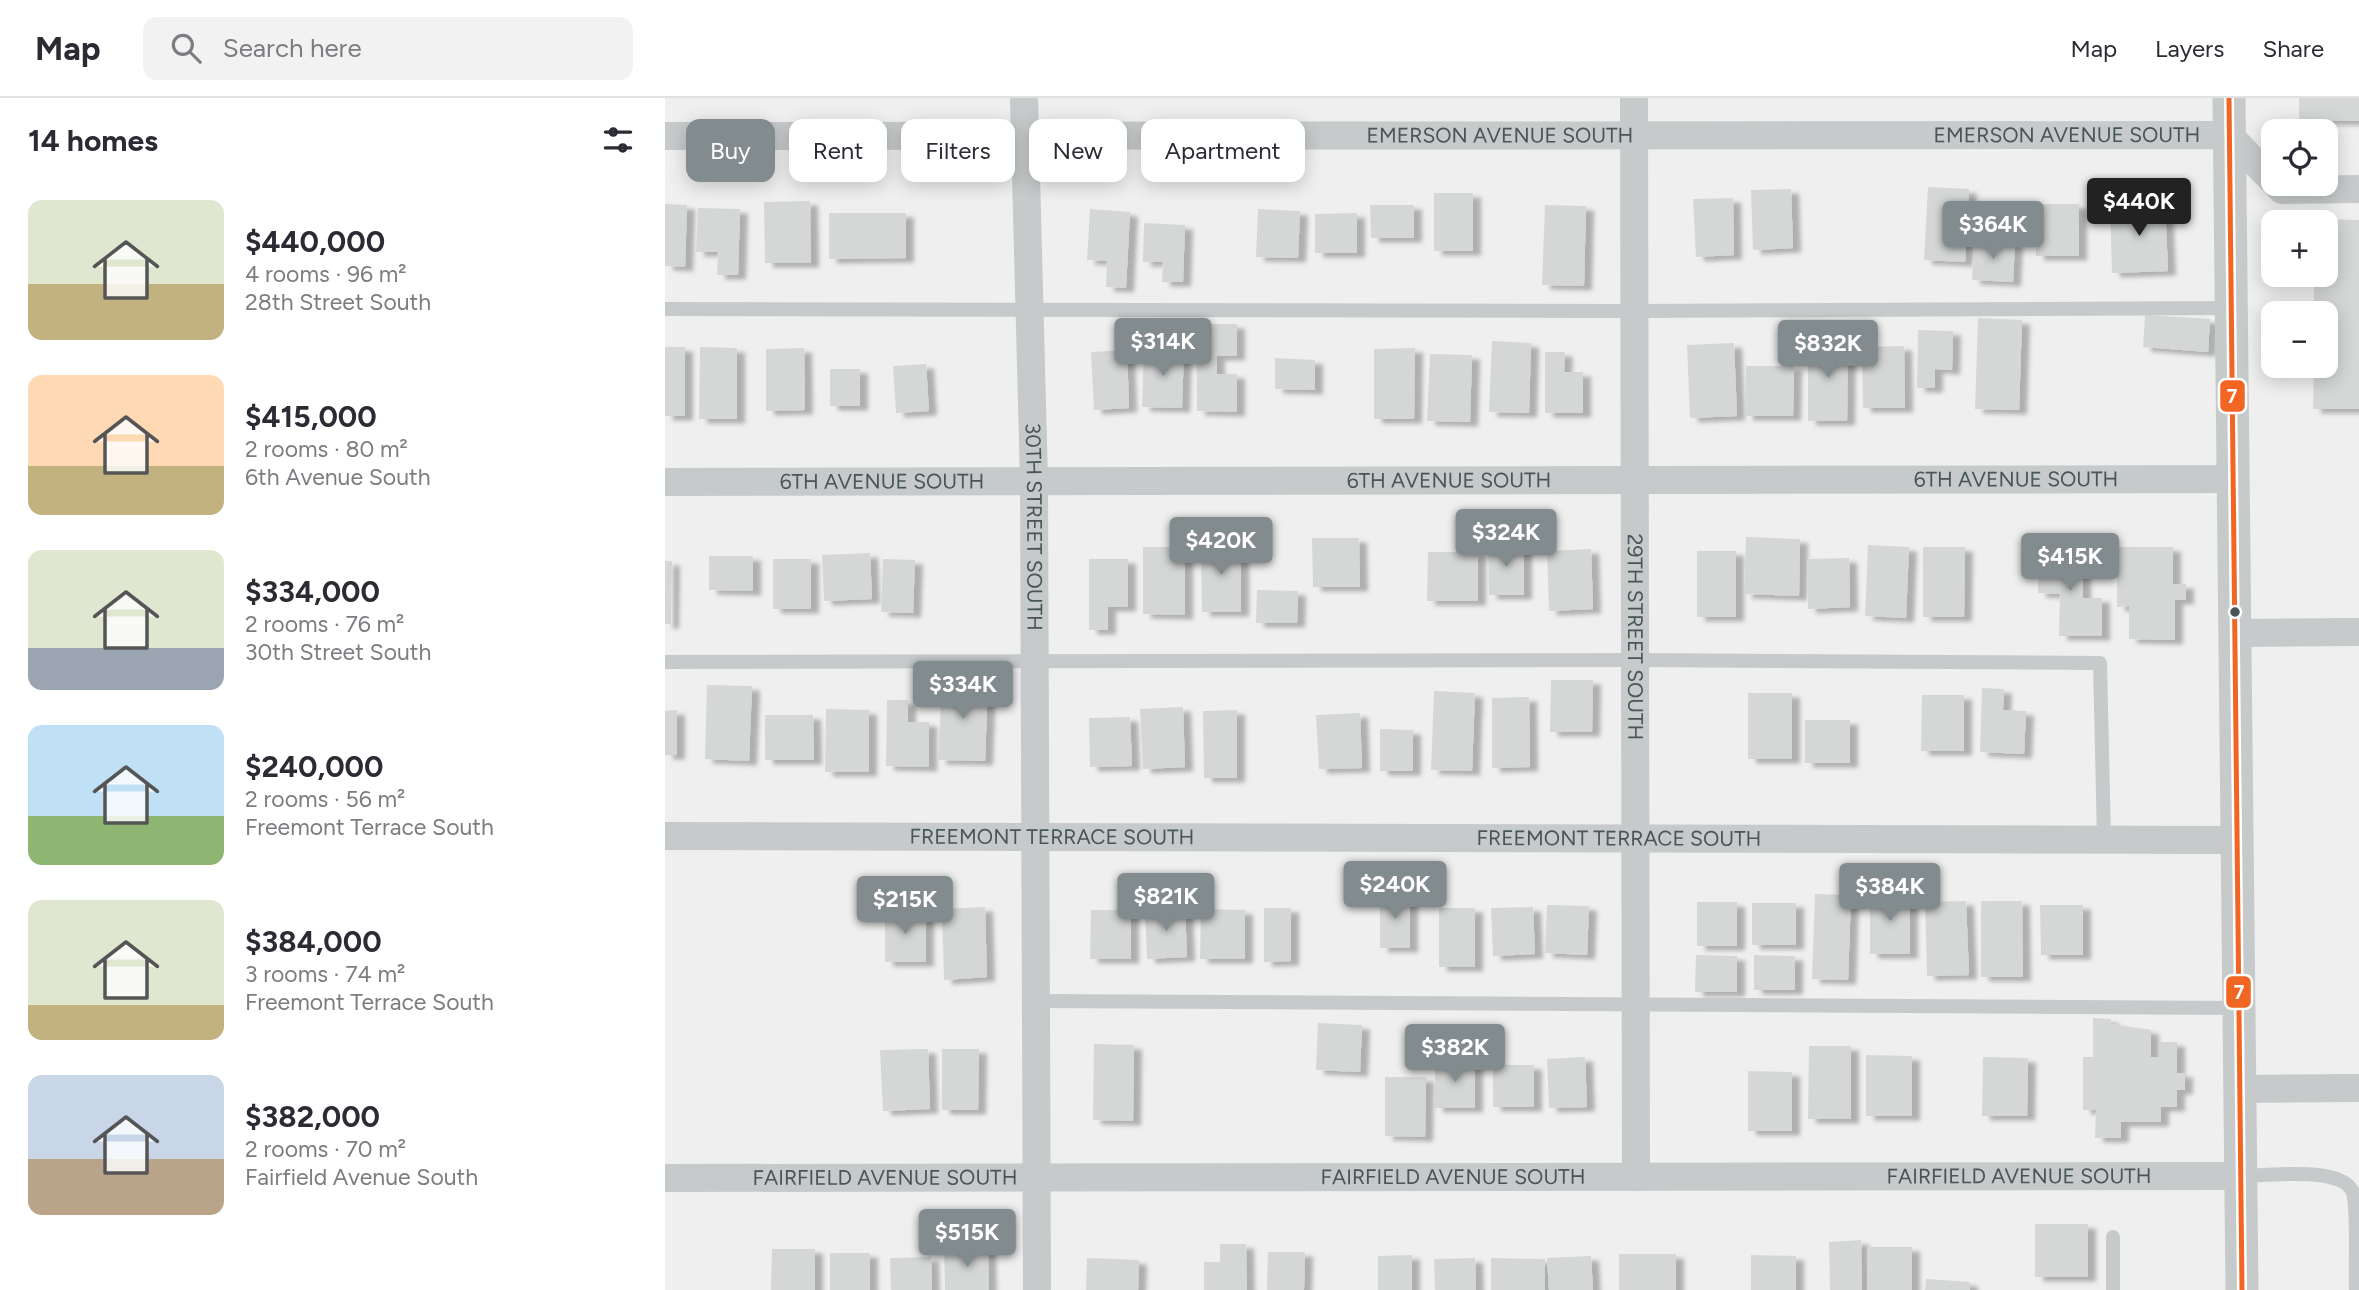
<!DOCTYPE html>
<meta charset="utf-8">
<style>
:root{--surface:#fff;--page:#f2f2f3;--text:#2b2b33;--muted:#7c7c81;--line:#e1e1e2;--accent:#828b8e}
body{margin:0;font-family:Figtree,sans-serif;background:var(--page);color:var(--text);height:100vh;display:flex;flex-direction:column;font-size:26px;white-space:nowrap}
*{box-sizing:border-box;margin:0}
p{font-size:23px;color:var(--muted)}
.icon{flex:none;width:38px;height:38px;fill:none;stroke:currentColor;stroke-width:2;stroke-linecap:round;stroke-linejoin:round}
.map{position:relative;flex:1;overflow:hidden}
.drawer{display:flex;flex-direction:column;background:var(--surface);width:665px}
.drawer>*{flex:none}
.guide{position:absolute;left:21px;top:21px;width:665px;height:63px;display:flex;gap:14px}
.buttons{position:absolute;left:1596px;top:21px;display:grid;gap:14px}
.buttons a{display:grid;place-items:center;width:77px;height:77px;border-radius:14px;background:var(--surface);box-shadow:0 4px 18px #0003;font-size:35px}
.price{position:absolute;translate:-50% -60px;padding:0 16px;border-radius:7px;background:var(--accent);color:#fff;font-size:23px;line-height:46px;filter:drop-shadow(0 2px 4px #0008)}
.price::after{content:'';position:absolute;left:50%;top:42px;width:21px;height:16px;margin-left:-10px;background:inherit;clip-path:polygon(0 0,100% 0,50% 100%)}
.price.on{background:#222;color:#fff}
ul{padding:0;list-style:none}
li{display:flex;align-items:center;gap:21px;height:175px;padding:0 28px}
li span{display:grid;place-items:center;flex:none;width:196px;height:140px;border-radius:14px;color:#555}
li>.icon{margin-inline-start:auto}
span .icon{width:84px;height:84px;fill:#fffc;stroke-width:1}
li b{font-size:30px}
h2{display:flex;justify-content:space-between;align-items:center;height:84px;padding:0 28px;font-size:30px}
.pill{padding:0 24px;border-radius:14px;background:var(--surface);box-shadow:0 4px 18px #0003;font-size:24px;line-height:63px}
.pill.on{background:var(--accent);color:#fff}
header{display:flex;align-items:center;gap:42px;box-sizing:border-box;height:98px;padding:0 35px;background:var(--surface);border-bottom:2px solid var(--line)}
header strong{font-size:33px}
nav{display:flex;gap:38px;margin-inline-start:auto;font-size:24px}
.search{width:490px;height:63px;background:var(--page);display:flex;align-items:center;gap:18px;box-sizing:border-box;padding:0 24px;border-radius:14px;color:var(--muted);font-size:26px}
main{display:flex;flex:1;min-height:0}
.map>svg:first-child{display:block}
.building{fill:#d5d7d7;filter:url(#shadow)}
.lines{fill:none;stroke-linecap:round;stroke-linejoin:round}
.service{stroke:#c6caca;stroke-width:14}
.minor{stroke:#c6caca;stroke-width:28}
.tertiary{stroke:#c6caca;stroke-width:33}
.bus-1-casing{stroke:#fff;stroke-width:10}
.bus-1{stroke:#f26522;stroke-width:5}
.bus-dot{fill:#485559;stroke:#fff;stroke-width:2.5}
.labels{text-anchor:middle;stroke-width:5;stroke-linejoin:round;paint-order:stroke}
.street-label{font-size:21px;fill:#485559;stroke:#fff}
.line-badge{stroke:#fff;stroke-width:2.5}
.badge-label{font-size:19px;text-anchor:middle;font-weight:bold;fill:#fff}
</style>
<header>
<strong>Map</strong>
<div class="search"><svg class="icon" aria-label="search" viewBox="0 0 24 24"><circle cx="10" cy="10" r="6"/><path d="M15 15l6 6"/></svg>Search here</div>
<nav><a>Map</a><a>Layers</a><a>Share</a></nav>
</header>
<main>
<section class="drawer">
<h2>14 homes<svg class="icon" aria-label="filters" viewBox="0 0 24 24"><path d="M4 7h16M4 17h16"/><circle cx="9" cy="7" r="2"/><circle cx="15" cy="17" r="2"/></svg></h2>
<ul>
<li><span style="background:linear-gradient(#dfe7d0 60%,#c2b280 0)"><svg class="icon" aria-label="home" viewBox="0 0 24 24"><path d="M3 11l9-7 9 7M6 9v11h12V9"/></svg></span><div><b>$440,000</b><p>4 rooms · 96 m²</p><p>28th Street South</p></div></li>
<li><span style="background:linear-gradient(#ffd9b3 65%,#c2b280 0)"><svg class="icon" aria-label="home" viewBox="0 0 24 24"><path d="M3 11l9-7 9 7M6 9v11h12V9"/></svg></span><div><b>$415,000</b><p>2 rooms · 80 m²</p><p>6th Avenue South</p></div></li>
<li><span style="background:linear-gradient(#dfe7d0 70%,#9aa5b1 0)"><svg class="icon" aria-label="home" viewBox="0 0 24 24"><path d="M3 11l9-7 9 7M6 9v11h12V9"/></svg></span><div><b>$334,000</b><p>2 rooms · 76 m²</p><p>30th Street South</p></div></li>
<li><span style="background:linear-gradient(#bfe0f5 65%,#8fb573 0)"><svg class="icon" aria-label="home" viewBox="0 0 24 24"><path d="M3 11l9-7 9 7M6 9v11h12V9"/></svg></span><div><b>$240,000</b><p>2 rooms · 56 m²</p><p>Freemont Terrace South</p></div></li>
<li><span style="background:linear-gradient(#dfe7d0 75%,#c2b280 0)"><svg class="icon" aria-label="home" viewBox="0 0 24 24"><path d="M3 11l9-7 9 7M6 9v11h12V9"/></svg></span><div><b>$384,000</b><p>3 rooms · 74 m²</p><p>Freemont Terrace South</p></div></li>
<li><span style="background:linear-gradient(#c9d6e8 60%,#b9a48a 0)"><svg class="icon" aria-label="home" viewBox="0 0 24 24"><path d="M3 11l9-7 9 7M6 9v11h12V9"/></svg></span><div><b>$382,000</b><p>2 rooms · 70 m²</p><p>Fairfield Avenue South</p></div></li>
</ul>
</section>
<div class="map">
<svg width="1694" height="1192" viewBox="0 0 1694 1192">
<defs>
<filter id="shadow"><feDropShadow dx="8" dy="4.5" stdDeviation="2" flood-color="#0004"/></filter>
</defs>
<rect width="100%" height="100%" fill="#efefef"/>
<path class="building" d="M1634 0H1694V23L1634 22Z
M1263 89 1304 91 1300 164 1259 162Z
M1126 91 1128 150 1088 152 1086 92Z
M769 95H808V153H769Z
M1068 100 1069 157 1031 159 1028 101Z
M145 103 146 165H100L99 104Z
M1500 105 1503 173 1447 175 1445 107Z
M0 106 22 107 20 169 0 168Z
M1371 106H1414V158H1371Z
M705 107H749V140H706Z
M880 107 921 108 919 188 877 187Z
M33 110 75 111 73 177H52L53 154H31Z
M425 111 465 114 461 190 441 189 442 163 422 162Z
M593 111 635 113 633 160 591 159Z
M164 115H241V160L164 161Z
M692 115V155H650V116Z
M1649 121 1694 122V311H1648L1649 268H1661V215H1649V177H1661V124H1649Z
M479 125 520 127 518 184H497L498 164H478Z
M1309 141 1350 144 1348 184 1307 182Z
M1480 217 1545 221 1543 254 1478 249Z
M1313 220 1357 222 1354 312 1310 311Z
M531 226H572V258H552V276H572V314L532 313Z
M1253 232 1288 233 1287 272 1270 271V290H1252Z
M1143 242H1183L1182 323H1143Z
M827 243 866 245 864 315 824 314Z
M1069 245 1072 318 1025 320 1022 247Z
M1239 248 1240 310H1198L1197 249Z
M0 249H20V318H0Z
M35 249 72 250V321H34Z
M139 250 140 312 101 313V251Z
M479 250 519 251 517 310 477 309Z
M750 250 749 321H709V251Z
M462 252 464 310 429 312 426 254Z
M880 254H900L899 274H918V315H880Z
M765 256 807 257 805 324 762 323Z
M610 260 650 262V292L610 291Z
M261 266 264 313 231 315 228 268Z
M1081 268H1129L1128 318H1080Z
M165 271H195V308H165Z
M1081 439 1135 441 1134 498 1079 496Z
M647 440H694L695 489H648Z
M576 443V514H537L536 444Z
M823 445H859V497H824Z
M1203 447 1244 449 1241 520 1200 518Z
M478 449H520V517L478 516Z
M1258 449H1300L1299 519H1258Z
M1452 449H1508V486H1521V502H1510V542L1464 541V508L1452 509Z
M926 451 928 511 884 513 882 453Z
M1032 453H1071V519H1032Z
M763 454H813V503H762Z
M1373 454H1418V500H1437V538H1394L1395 496 1373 495Z
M205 455 207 501 159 503 157 457Z
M44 458H88V493L44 492Z
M1184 460 1185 509 1143 511 1142 461Z
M108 461H146V511H108Z
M218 461 250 462 248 515 216 514Z
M424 461H463V509H443V532H424Z
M0 463H7L6 526H0Z
M592 492 633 493 632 525H591Z
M886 582H928L927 634H885Z
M277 583 323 585 320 663 273 662Z
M42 587 87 588 84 663 40 661Z
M1317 590 1339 591 1338 612 1361 613 1359 656 1315 654Z
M769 593 810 595 807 673 766 672Z
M1083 595H1127V661H1083Z
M1257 597H1299V653H1256Z
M864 599 865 669 827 670V600Z
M222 602H243V624H264V669L221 668Z
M518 609 520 669 478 671 475 611Z
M161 611 204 612V674H160Z
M12 612V657H0V613Z
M572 612V680H539L538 613Z
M695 615 697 670 654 671 651 617Z
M100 617H148L149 662H100Z
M465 619 467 668 425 669 424 620Z
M1140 622H1185V665H1140Z
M715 631 748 632V673H715Z
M1245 793V856H1205V794Z
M715 795H745V850H715Z
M1150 796 1186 797 1183 882 1147 881Z
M1301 803 1304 877 1262 878 1260 804Z
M1316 803H1357L1358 879H1316Z
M1032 804H1072V848H1032Z
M1087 805H1131V847H1087Z
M882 807 924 808 922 857 880 855Z
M1375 807H1418V857H1376Z
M320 809 322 879 279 882 277 811Z
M520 809 522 859 482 861 480 810Z
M868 809 870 856 828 858 826 810Z
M599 810H626V863L599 864Z
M774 810H810V869H774Z
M536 811 580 812V861H535Z
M426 812H466V861H425Z
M220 813H261V864H220Z
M1031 857 1072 858V894H1030Z
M1089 857 1130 858V892H1089Z
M1428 920 1446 921V926L1486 932V959H1494V944H1512V975H1520V992H1512V1009H1496V1024H1456V1040H1430L1431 1012H1418V959H1428Z
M653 925 697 927 695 974 651 972Z
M429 946 469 947 468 1023 428 1022Z
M1144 948H1186V1021H1143Z
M263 951 265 1011 218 1013 215 952Z
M277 951H314L313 1012H277Z
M1201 957 1247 958V1018H1201Z
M920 959 922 1009 884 1010 882 961Z
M1318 959 1363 960 1362 1018H1317Z
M770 961H810V1010H770Z
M828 967H869V1009H828Z
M1083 973 1127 974V1033H1083Z
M720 979H761L760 1039 720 1038Z
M1370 1126H1423V1179H1370Z
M1196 1142 1197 1192H1165L1164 1144Z
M555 1146H581L582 1192H539V1164H555Z
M1203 1149H1247V1192H1202Z
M323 1150 324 1192H280L279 1151Z
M107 1151H150V1192H106Z
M603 1154H640L639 1192H602Z
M165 1155H205V1192H165Z
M954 1156H1011V1192H954Z
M747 1157V1192H713V1158Z
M1086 1157 1131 1158V1192H1086Z
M926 1158 928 1192H884L882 1160Z
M266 1159 267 1192H226L225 1160Z
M422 1160 474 1162 473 1192H421Z
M810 1160 811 1192H770L769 1161Z
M826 1160 880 1161V1192H826Z
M1261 1181 1305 1184V1192H1260Z"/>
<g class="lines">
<path class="service" d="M0 211 969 213 1566 210
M0 564 970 562 1435 565 1439 741
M372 903 1574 910
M1576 1078C1600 1078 1679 1067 1688 1095 1693 1111 1690 1171 1691 1192
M1448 1192V1139"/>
<g class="minor">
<path id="s1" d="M359 0 369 383 372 1192"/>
<path id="s2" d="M969 0 971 1079"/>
<path id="s3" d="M0 38 1564 37 1608 83"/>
<path d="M1611 86 1617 92 1694 91"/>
<path id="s4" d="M0 384 1568 381"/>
<path d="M1570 535 1694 534"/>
<path id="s5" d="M0 738 1572 742"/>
<path d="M1575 991 1694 990"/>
<path id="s6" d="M0 1080 1576 1078"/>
</g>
<path class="tertiary" d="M1564 0 1577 1192"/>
<defs>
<path id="bus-1" d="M1564 0 1577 1192"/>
</defs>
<use href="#bus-1" class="bus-1-casing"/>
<use href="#bus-1" class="bus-1"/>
</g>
<circle class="bus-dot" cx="1570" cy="514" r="6"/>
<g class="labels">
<g class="street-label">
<text dy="7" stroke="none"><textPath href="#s3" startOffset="835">EMERSON AVENUE SOUTH</textPath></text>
<text dy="7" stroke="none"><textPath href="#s3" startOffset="1402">EMERSON AVENUE SOUTH</textPath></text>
<text dy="7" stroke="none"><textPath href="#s4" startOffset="1351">6TH AVENUE SOUTH</textPath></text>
<text dy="7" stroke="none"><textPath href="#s4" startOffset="784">6TH AVENUE SOUTH</textPath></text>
<text dy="7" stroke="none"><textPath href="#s4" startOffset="217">6TH AVENUE SOUTH</textPath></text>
<text dy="7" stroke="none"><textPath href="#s1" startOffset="429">30TH STREET SOUTH</textPath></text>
<text dy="7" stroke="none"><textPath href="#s2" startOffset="539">29TH STREET SOUTH</textPath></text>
<text dy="7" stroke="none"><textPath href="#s5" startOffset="387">FREEMONT TERRACE SOUTH</textPath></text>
<text dy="7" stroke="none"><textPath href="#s5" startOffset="954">FREEMONT TERRACE SOUTH</textPath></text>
<text dy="7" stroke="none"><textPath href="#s6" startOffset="1354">FAIRFIELD AVENUE SOUTH</textPath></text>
<text dy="7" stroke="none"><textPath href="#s6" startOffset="220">FAIRFIELD AVENUE SOUTH</textPath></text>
<text dy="7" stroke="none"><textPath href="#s6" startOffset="788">FAIRFIELD AVENUE SOUTH</textPath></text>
</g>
</g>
<g class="line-badge">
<rect x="1554" y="281" width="27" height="34" rx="7" fill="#f26522"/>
<rect x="1560" y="877" width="27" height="34" rx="7" fill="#f26522"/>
</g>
<g class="badge-label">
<text x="1567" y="305">7</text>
<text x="1574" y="901">7</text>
</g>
</svg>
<div class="buttons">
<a><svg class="icon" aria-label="locate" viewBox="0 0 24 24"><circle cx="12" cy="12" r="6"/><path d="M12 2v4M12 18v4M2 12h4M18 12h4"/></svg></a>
<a>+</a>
<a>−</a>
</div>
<b class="price on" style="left:1474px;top:140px">$440K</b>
<b class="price" style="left:1328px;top:163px">$364K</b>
<b class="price" style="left:498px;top:280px">$314K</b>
<b class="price" style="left:1163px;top:282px">$832K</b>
<b class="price" style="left:841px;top:471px">$324K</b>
<b class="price" style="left:556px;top:479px">$420K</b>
<b class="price" style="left:1405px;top:495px">$415K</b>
<b class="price" style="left:298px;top:623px">$334K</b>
<b class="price" style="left:730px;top:823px">$240K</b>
<b class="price" style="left:1225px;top:825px">$384K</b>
<b class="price" style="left:501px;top:835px">$821K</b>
<b class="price" style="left:240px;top:838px">$215K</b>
<b class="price" style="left:790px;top:986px">$382K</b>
<b class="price" style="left:302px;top:1171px">$515K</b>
<div class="guide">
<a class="pill on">Buy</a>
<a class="pill">Rent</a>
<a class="pill">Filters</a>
<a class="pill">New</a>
<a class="pill">Apartment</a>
</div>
</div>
</main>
